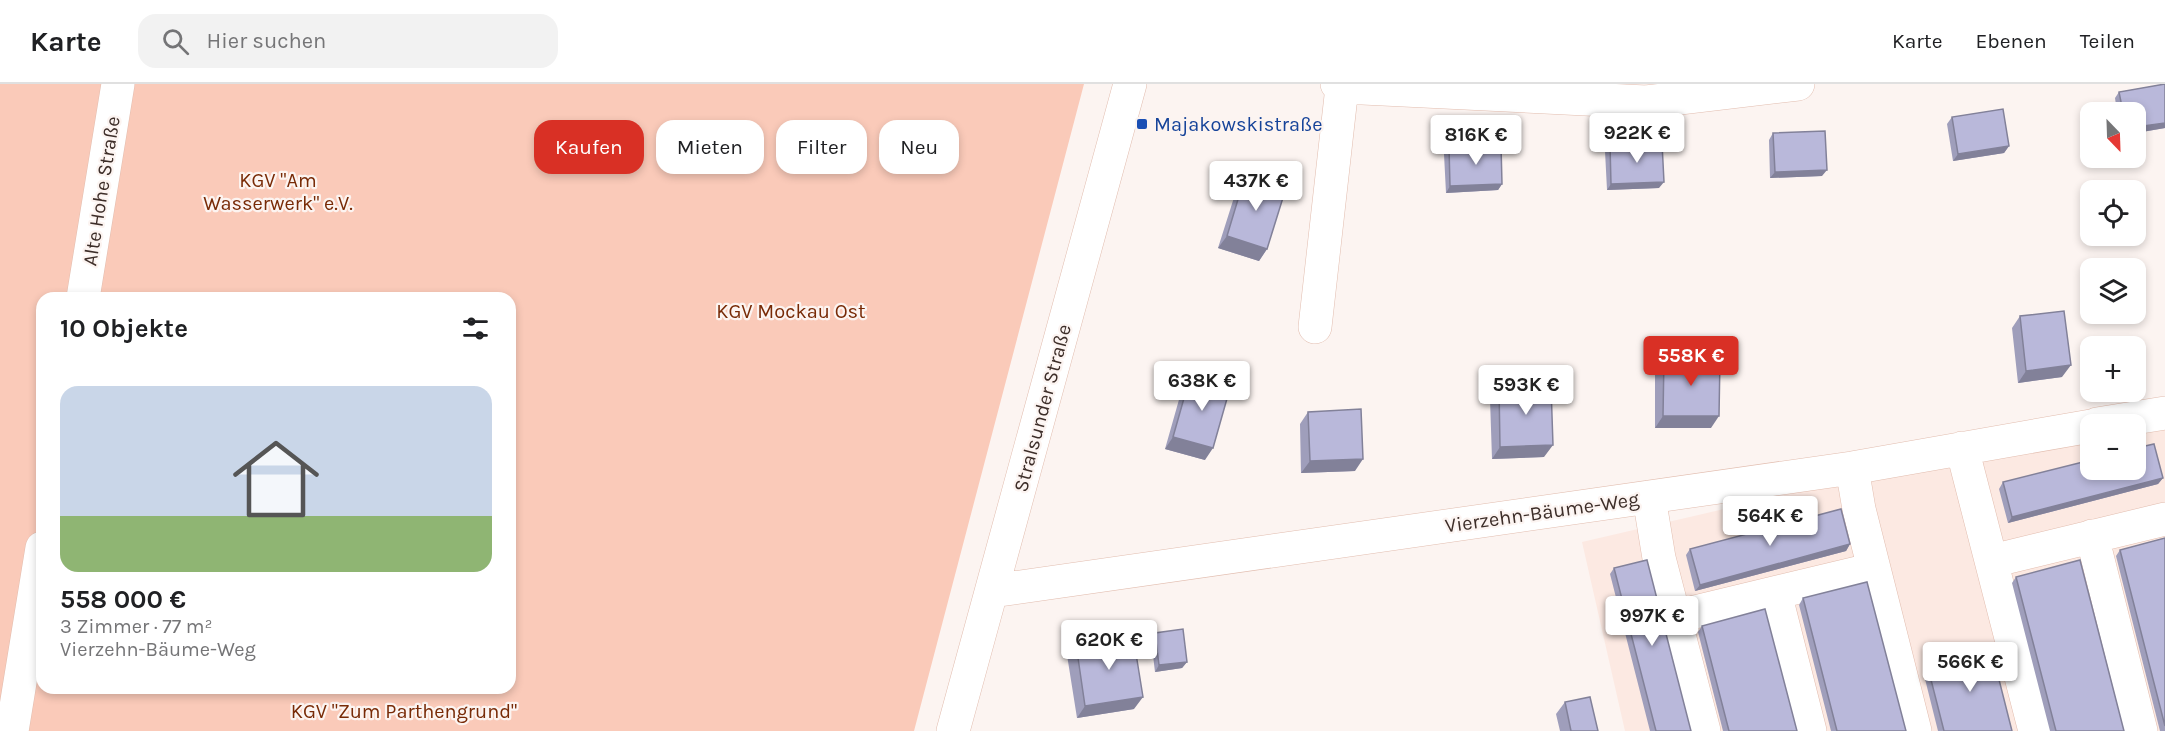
<!DOCTYPE html>
<html lang="de">
<meta charset="utf-8">
<style>
:root{--surface:#fff;--page:#f2f2f2;--text:#202124;--muted:#757577;--line:#e0e0e0;--accent:#d93025}
body{margin:0;font-family:Karla,sans-serif;background:var(--page);color:var(--text);height:100vh;display:flex;flex-direction:column;font-size:22px;white-space:nowrap}
*{box-sizing:border-box;margin:0}
p{font-size:20px;color:var(--muted)}
.icon{flex:none;width:33px;height:33px;fill:none;stroke:currentColor;stroke-width:2;stroke-linecap:round;stroke-linejoin:round}
.map{position:relative;flex:1;overflow:hidden}
.sheet{position:absolute;left:36px;top:208px;width:480px;height:402px;display:flex;flex-direction:column;background:var(--surface);border-radius:18px;box-shadow:0 3px 9px #0003}
.sheet>*{flex:none}
.top-card{position:absolute;left:534px;top:36px;width:570px;height:54px;display:flex;gap:12px}
.needle{width:39px;rotate:157deg}
.controls{position:absolute;left:2080px;top:18px;display:grid;gap:12px}
.controls a{display:grid;place-items:center;width:66px;height:66px;border-radius:12px;background:var(--surface);box-shadow:0 3px 9px #0003;font-size:30px}
.price{position:absolute;translate:-50% -51px;padding:0 14px;border-radius:6px;background:#fff;color:#222;font-size:20px;line-height:39px;filter:drop-shadow(0 2px 3px #0008)}
.price::after{content:'';position:absolute;left:50%;top:36px;width:18px;height:14px;margin-left:-9px;background:inherit;clip-path:polygon(0 0,100% 0,50% 100%)}
.price.current{background:var(--accent);color:#fff}
ul{padding:0;list-style:none}
li{display:grid;align-content:center;gap:12px;height:318px;padding:0 24px}
li+li{border-top:2px solid var(--line)}
li span{display:grid;place-items:center;height:186px;border-radius:18px;color:#555}
li>.icon{margin-inline-start:auto}
span .icon{width:108px;height:108px;fill:#fffc;stroke-width:1}
li b{font-size:26px}
h2{display:flex;justify-content:space-between;align-items:center;height:72px;padding:0 24px;font-size:26px}
.chip{padding:0 21px;border-radius:18px;background:var(--surface);box-shadow:0 3px 9px #0003;font-size:21px;line-height:54px}
.chip.current{background:var(--accent);color:#fff}
header{display:flex;align-items:center;gap:36px;box-sizing:border-box;height:84px;padding:0 30px;background:var(--surface);border-bottom:2px solid var(--line)}
header strong{font-size:28px}
nav{display:flex;gap:33px;margin-inline-start:auto;font-size:21px}
.search{width:420px;height:54px;background:var(--page);display:flex;align-items:center;gap:15px;box-sizing:border-box;padding:0 21px;border-radius:18px;color:var(--muted);font-size:22px}
.map>svg:first-child{display:block}
.built{fill:#fce9e2}
.green{fill:#facab9;fill-rule:evenodd}
.lines{fill:none;stroke-linecap:round;stroke-linejoin:round}
.minor-casing{stroke:#e2bdaf;stroke-width:34}
.minor{stroke:#fff;stroke-width:33}
.wall{fill:#9f9ebb}
.shaded-wall{fill:#828199}
.building{fill:#b9b8da;stroke:#828199;stroke-width:1.5}
.transit-dot{fill:#1a4fb4;stroke:#fcf4f1;stroke-width:2}
.labels{text-anchor:middle;stroke-width:4.5;stroke-linejoin:round;paint-order:stroke}
.transit-label{font-size:20px;fill:#164399;stroke:#fcf4f1;text-anchor:start}
.park-label{font-size:20px;fill:#782a06;stroke:#fcf4f1}
.street-label{font-size:20px;fill:#3d2e29;stroke:#fcf4f1}
</style>
<header>
<strong>Karte</strong>
<div class="search"><svg class="icon" aria-label="search" viewBox="0 0 24 24"><circle cx="10" cy="10" r="6"/><path d="M15 15l6 6"/></svg>Hier suchen</div>
<nav><a>Karte</a><a>Ebenen</a><a>Teilen</a></nav>
</header>
<div class="map">
<svg width="2165" height="647" viewBox="0 0 2165 647">
<rect width="100%" height="100%" fill="#fcf4f1"/>
<path class="built" d="M2165 334V647H1625L1582 458 1849 396 2091 349V386H2136V340Z"/>
<path class="green" d="M0 0H1084L914 647H0ZM42 214H510V604H42Z"/>
<g class="lines">
<defs>
<path id="minor" d="M1337 0 1342 3 1646 18 1798 0
M83 214 118 0
M1315 243 1342 3
M2097 340 2165 329
M1962 364 2035 647
M1852 384 1859 425 1915 647
M1649 413 1659 474 1704 647
M2092 452 2141 647
M1992 477 2165 435
M992 507 1852 384 2091 342
M1775 509 1810 647
M1674 533 1874 485
M12 647 42 464
M953 647 1130 0"/>
</defs>
<use href="#minor" class="minor-casing"/>
<use href="#minor" class="minor"/>
</g>
<path class="wall" d="M2165 0V44L2136 49V28H2117L2115 14 2119 8Z
M1952 33 2009 62 2004 69 1953 77 1947 40Z
M1773 49 1822 92 1770 94 1769 56Z
M1610 61 1659 104 1607 106 1605 67Z
M1449 63 1502 100 1498 106 1446 109 1444 70Z
M1245 92 1267 165 1259 177 1218 164 1237 104Z
M2020 232 2062 293 2018 299 2012 244Z
M1664 273 1711 344H1655V285Z
M1190 293 1205 376 1165 365 1182 305Z
M1499 303 1544 373 1492 375 1490 315Z
M1308 328 1355 387 1301 389 1300 340Z
M2163 394 2158 400 2008 439 1999 405 2003 398Z
M2165 454V647H2160L2116 472 2120 466Z
M1850 460 1846 467 1695 507 1686 471 1690 465Z
M1614 484 1691 647H1650L1610 490Z
M2016 493 2124 647H2050L2012 499Z
M1803 514 1906 647H1831L1799 521Z
M1702 542 1797 647H1723L1698 548Z
M1155 549 1187 578 1182 584 1155 588 1151 555Z
M1076 560 1134 625 1077 634 1067 571Z
M1927 580 2012 647H1938L1923 587Z
M1565 618 1598 647H1560L1556 630Z"/>
<path class="shaded-wall" d="M2165 39V44L2136 49V43Z
M2009 62 2004 69 1953 77 1958 70Z
M1827 86 1822 92 1770 94 1775 88Z
M1664 98 1659 104 1607 106 1611 100Z
M1502 100 1498 106 1446 109 1450 102Z
M1227 152 1267 165 1259 177 1218 164Z
M2071 281 2062 293 2018 299 2026 287Z
M1663 332H1719L1711 344H1655Z
M1173 353 1213 364 1205 376 1165 365Z
M1553 361 1544 373 1492 375 1500 363Z
M1363 375 1355 387 1301 389 1310 377Z
M2163 394 2158 400 2008 439 2012 433Z
M1850 460 1846 467 1695 507 1700 501Z
M1187 578 1182 584 1155 588 1159 581Z
M1143 613 1134 625 1077 634 1085 622Z"/>
<path class="building" d="M2165 0V39L2136 43V28H2123L2119 8Z
M2003 25 2009 62 1958 70 1952 33Z
M1825 47 1827 86 1775 88 1773 49Z
M1662 59 1664 98 1611 100 1610 61Z
M1501 61 1502 100 1450 102 1449 63Z
M1245 92 1286 104 1267 165 1227 152Z
M2064 227 2071 281 2026 287 2020 232Z
M1664 273 1720 274 1719 332H1663Z
M1190 293 1230 304 1213 364 1173 353Z
M1551 302 1553 361 1500 363 1499 303Z
M1361 325 1363 375 1310 377 1308 328Z
M2154 360 2163 394 2012 433 2003 398 2091 376V386H2136V364Z
M1841 425 1850 460 1700 501 1690 465Z
M2165 454V642L2120 466Z
M1647 476 1691 647H1656L1614 484Z
M2080 476 2124 647H2056L2016 493Z
M1867 498 1906 647H1837L1803 514Z
M1765 525 1797 647H1729L1702 542Z
M1183 545 1187 578 1159 581 1155 549Z
M1133 551 1143 613 1085 622 1076 560Z
M1991 564 2012 647H1944L1927 580Z
M1590 613 1598 647H1571L1565 618Z"/>
<rect class="transit-dot" x="1136" y="34" width="12" height="12" rx="3"/>
<g class="labels">
<g class="transit-label">
<text x="1154" y="47">Majakowskistraße</text>
</g>
<g class="park-label">
<text x="278" y="103">KGV "Am<tspan x="278" dy="23">Wasserwerk" e.V.</tspan></text>
<text x="791" y="234">KGV Mockau Ost</text>
<text x="404" y="634">KGV "Zum Parthengrund"</text>
</g>
<g class="street-label">
<text transform="translate(101 107) rotate(-81)" y="7">Alte Hohe Straße</text>
<text transform="translate(1042 324) rotate(-75)" y="7">Stralsunder Straße</text>
<text transform="translate(1542 428) rotate(-8)" y="7">Vierzehn-Bäume-Weg</text>
</g>
</g>
</svg>
<div class="controls">
<a><svg class="needle" viewBox="-14 -14 28 28"><path d="M0-13l5 13h-10z" fill="#e53935"/><path d="M0 13l5-13h-10z" fill="#757577"/></svg></a>
<a><svg class="icon" aria-label="locate" viewBox="0 0 24 24"><circle cx="12" cy="12" r="6"/><path d="M12 2v4M12 18v4M2 12h4M18 12h4"/></svg></a>
<a><svg class="icon" aria-label="layers" viewBox="0 0 24 24"><path d="M12 4l9 5-9 5-9-5zM3 14l9 5 9-5"/></svg></a>
<a>+</a>
<a>−</a>
</div>
<b class="price" style="left:1637px;top:80px">922K €</b>
<b class="price" style="left:1476px;top:82px">816K €</b>
<b class="price" style="left:1256px;top:128px">437K €</b>
<b class="price current" style="left:1691px;top:303px">558K €</b>
<b class="price" style="left:1202px;top:328px">638K €</b>
<b class="price" style="left:1526px;top:332px">593K €</b>
<b class="price" style="left:1770px;top:463px">564K €</b>
<b class="price" style="left:1652px;top:563px">997K €</b>
<b class="price" style="left:1109px;top:587px">620K €</b>
<b class="price" style="left:1970px;top:609px">566K €</b>
<div class="top-card">
<a class="chip current">Kaufen</a>
<a class="chip">Mieten</a>
<a class="chip">Filter</a>
<a class="chip">Neu</a>
</div>
<section class="sheet">
<h2>10 Objekte<svg class="icon" aria-label="filters" viewBox="0 0 24 24"><path d="M4 7h16M4 17h16"/><circle cx="9" cy="7" r="2"/><circle cx="15" cy="17" r="2"/></svg></h2>
<ul>
<li><span style="background:linear-gradient(#c9d6e8 70%,#8fb573 0)"><svg class="icon" aria-label="home" viewBox="0 0 24 24"><path d="M3 11l9-7 9 7M6 9v11h12V9"/></svg></span><div><b>558 000 €</b><p>3 Zimmer · 77 m²</p><p>Vierzehn-Bäume-Weg</p></div></li>
</ul>
</section>
</div>
